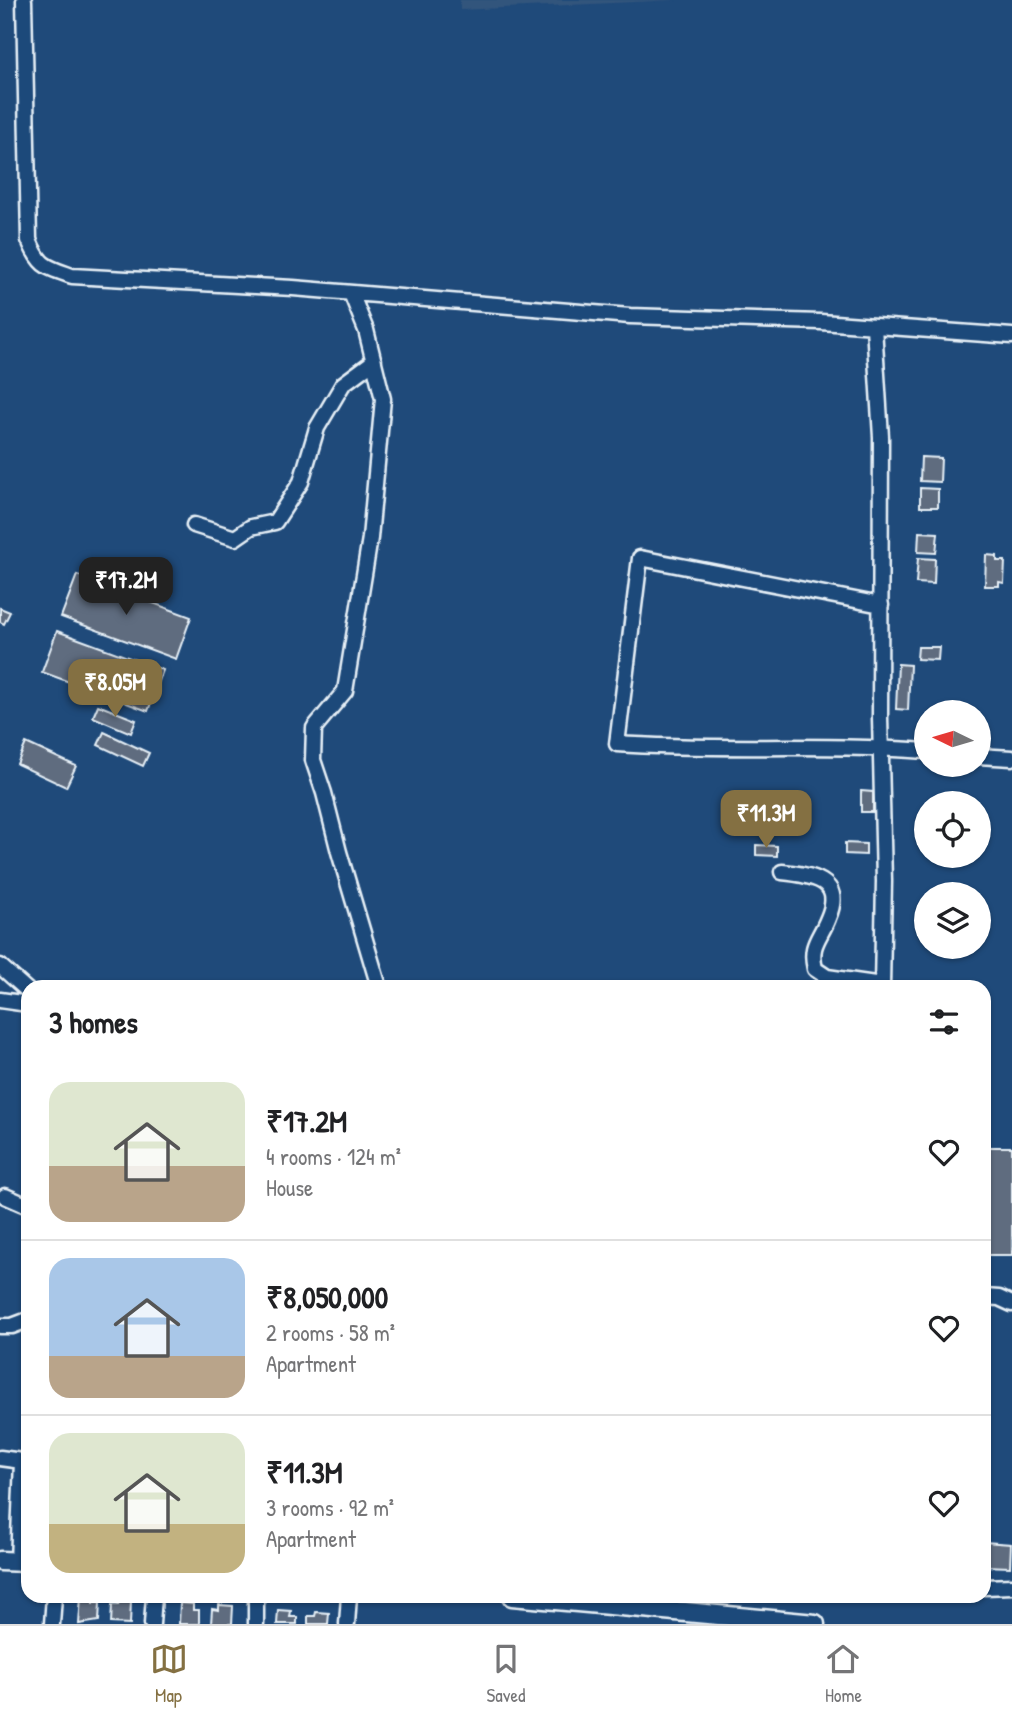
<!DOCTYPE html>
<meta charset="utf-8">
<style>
:root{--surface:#fff;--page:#f2f2f2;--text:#202124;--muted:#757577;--line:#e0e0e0;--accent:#847042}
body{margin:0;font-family:"Patrick Hand",sans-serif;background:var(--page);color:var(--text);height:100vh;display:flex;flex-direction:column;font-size:26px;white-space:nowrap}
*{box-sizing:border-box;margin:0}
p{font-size:23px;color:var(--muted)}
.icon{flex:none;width:38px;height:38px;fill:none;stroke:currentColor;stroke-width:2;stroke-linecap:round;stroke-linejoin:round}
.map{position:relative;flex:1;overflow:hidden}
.drawer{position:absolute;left:21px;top:980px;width:970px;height:623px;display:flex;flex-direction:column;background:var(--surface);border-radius:21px;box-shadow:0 2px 5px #0004}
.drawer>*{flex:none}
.needle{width:46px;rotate:275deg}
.buttons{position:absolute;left:914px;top:700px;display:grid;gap:14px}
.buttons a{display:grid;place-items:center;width:77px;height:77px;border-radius:50%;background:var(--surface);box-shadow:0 2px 5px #0004;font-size:35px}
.price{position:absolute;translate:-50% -60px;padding:0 16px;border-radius:14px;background:var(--accent);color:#fff;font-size:23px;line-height:46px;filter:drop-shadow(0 2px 4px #0008)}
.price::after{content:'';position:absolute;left:50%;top:42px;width:21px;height:16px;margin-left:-10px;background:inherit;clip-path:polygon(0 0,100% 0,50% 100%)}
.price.on{background:#222;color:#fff}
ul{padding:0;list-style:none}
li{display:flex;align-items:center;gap:21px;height:175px;padding:0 28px}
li+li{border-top:2px solid var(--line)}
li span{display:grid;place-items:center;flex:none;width:196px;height:140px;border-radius:21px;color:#555}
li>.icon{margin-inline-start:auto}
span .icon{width:84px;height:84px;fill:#fffc;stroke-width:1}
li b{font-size:30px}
h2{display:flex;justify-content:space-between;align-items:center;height:84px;padding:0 28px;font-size:30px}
.dock{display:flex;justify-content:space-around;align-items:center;height:98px;border-top:2px solid var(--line);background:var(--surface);font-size:19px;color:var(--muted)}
.dock a{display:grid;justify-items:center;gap:4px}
.dock .on{color:var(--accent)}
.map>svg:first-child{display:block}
.built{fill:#32547c}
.building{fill:#5f6c7f;stroke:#e8f1f8;stroke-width:2}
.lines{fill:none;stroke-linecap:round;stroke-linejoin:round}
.minor-casing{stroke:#e8f1f8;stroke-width:19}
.tertiary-casing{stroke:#e8f1f8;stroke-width:23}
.minor{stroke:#1f4a7a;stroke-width:14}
.tertiary{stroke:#1f4a7a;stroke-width:18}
</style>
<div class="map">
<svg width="1012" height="1624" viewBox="0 0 1012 1624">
<rect width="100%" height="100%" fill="#1f4a7a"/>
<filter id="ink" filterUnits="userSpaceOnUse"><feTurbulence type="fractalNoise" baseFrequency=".0143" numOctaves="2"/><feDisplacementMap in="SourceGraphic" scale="14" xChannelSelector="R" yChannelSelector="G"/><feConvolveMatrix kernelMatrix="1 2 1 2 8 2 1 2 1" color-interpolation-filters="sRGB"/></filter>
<g filter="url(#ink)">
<path class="built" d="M460 0H677L460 10Z"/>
<path class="building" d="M921 457 941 458 940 482 920 481Z
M920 488 938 489V507H920Z
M919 532 938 533 936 553 918 552Z
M986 555 997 556V561H1005L1004 583 999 582V586H985Z
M918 558 935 559 934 584 916 583Z
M77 575 191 617 176 659 61 617Z
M0 608 10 612 4 624 0 622Z
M57 631 163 670 148 711 42 672Z
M918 647H939L938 660 917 659Z
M898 664 910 665 908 710 896 709Z
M98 705 136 720 131 733 93 717Z
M104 732 149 753 143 766 98 745Z
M26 743 76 766 66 787 17 764Z
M861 791 873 792V812H861Z
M845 843 866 844V855L845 854Z
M756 845 777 846V856L756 855Z
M984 1147H1012V1255H984Z
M984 1542 1011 1544 1010 1567 984 1566Z
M81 1597H93V1603H100L99 1621 79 1624Z
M119 1600 131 1601 130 1624 111 1623 112 1605H118Z
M180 1603 193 1604V1610H199V1624H179Z
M219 1605 233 1606 232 1624H211L212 1609 219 1610Z
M278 1610 291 1611 290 1617H297V1624H277Z
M316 1612 329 1613 328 1624H308V1616H315Z"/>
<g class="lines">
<defs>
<path id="minor" d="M24 0 29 240C40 267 46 267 72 276L293 288 630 316 821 322 1012 336
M351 293 366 330 383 399 370 538 345 691 314 728 313 760 324 793 339 852 379 987
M874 327 881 437 880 717 884 881 882 987
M194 525 235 538 251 527 275 522 301 482 317 428 343 384 374 361
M881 605 640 558 617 744C720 751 823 743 926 751
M978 756 1012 758
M782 872C810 875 845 879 828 918 820 939 809 944 815 969L827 977 882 985
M0 966 28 991
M0 1000 28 1004
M5 1196 28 1206
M984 1297 999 1298 1012 1304
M0 1326H12L28 1320
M0 1458 22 1461 18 1562
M984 1587 1012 1586
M256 1596V1624
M52 1624 54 1596
M152 1624 154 1596
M347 1624 349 1596"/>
<path id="tertiary" d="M0 1561 28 1562
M512 1596 815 1624"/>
</defs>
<use href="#minor" class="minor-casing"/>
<use href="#tertiary" class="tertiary-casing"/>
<use href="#minor" class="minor"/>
<use href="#tertiary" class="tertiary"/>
</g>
</g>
</svg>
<div class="buttons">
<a><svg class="needle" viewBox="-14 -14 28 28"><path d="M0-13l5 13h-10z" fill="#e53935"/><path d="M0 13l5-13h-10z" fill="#757577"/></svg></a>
<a><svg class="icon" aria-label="locate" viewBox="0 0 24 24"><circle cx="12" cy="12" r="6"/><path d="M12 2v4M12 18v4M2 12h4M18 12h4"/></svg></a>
<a><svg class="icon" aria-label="layers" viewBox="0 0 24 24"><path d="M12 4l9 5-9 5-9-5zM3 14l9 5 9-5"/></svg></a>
</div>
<b class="price on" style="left:126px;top:617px">₹17.2M</b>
<b class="price" style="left:115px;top:719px">₹8.05M</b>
<b class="price" style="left:766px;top:850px">₹11.3M</b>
<section class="drawer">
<h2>3 homes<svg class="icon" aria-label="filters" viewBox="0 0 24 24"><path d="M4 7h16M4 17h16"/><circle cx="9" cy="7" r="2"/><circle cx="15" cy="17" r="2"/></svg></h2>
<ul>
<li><span style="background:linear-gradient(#dfe7d0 60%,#b9a48a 0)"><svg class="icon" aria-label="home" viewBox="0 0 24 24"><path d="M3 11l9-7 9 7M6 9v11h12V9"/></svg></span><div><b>₹17.2M</b><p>4 rooms · 124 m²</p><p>House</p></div><svg class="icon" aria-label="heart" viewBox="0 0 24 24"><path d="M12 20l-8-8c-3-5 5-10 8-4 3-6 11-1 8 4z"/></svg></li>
<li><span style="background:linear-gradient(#a9c7e8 70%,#b9a48a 0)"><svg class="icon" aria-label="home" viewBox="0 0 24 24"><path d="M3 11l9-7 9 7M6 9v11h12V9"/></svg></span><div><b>₹8,050,000</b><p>2 rooms · 58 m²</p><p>Apartment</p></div><svg class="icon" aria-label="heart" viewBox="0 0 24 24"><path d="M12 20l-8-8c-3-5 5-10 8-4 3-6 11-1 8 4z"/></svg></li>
<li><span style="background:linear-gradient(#dfe7d0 65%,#c2b280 0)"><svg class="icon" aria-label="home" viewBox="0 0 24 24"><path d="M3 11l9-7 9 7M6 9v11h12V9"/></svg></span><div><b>₹11.3M</b><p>3 rooms · 92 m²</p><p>Apartment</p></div><svg class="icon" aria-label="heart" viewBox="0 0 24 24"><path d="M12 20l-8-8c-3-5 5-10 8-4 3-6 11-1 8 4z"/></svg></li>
</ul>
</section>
</div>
<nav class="dock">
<a class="on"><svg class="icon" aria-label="map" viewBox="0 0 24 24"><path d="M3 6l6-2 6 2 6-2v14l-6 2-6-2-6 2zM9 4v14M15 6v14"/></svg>Map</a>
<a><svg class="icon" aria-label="saved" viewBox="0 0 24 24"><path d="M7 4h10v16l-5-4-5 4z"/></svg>Saved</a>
<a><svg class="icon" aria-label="home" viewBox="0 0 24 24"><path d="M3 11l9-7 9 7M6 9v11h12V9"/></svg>Home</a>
</nav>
